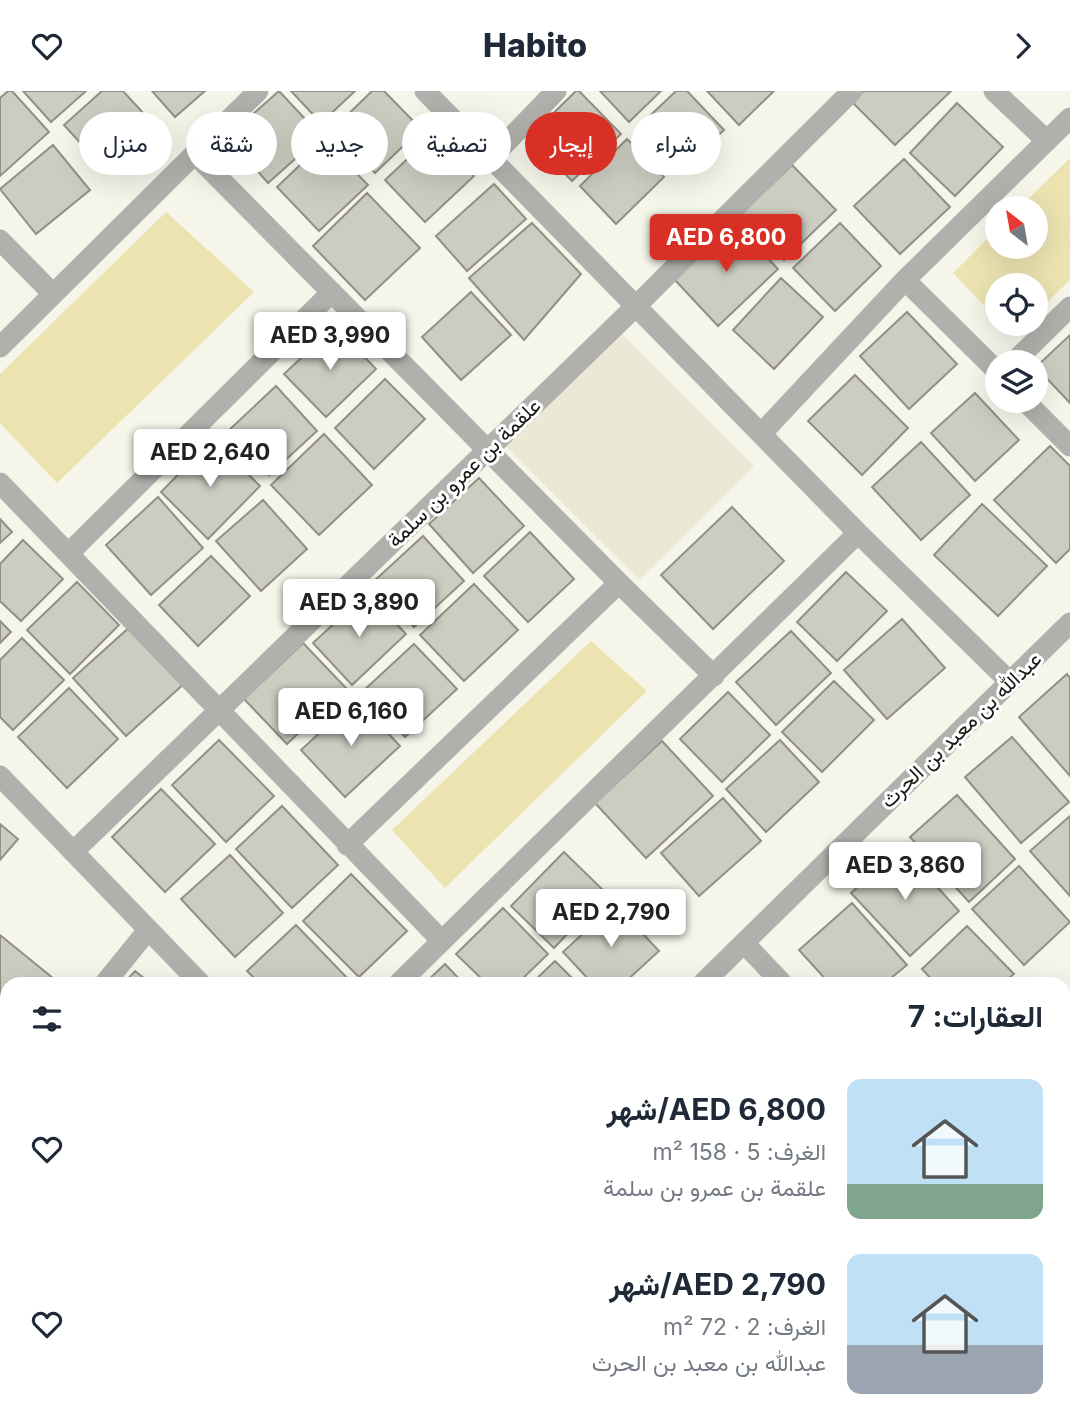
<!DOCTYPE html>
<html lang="ar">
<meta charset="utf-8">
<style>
:root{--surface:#fff;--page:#f6f6f7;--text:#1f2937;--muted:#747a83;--accent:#d93025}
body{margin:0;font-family:Inter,Vazirmatn,sans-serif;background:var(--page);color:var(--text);direction:rtl;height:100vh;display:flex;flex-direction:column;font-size:26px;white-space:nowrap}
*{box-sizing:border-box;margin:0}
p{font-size:23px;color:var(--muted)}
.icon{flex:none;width:38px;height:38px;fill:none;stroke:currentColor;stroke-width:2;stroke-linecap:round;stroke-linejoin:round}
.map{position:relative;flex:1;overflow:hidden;direction:ltr}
.details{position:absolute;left:0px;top:886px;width:1071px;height:450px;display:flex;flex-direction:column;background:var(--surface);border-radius:21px 21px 0 0;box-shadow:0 7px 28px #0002;direction:rtl}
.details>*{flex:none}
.banner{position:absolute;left:21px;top:21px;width:700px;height:63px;direction:rtl;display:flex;gap:14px}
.needle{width:46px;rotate:329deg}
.fabs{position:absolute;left:985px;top:105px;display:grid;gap:14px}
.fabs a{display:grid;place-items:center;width:63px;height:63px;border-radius:50%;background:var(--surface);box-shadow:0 7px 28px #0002;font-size:35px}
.price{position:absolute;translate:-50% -60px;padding:0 16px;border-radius:7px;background:#fff;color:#222;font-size:23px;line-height:46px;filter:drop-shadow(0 2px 4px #0008)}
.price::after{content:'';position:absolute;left:50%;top:42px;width:21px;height:16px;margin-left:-10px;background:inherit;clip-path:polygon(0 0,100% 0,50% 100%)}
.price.selected{background:var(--accent);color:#fff}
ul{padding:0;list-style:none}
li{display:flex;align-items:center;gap:21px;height:175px;padding:0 28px}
li span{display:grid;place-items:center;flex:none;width:196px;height:140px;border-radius:14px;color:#555}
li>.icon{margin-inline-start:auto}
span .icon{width:84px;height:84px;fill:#fffc;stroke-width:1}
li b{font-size:30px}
h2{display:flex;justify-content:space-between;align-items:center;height:84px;padding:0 28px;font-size:30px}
.tag{padding:0 24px;border-radius:32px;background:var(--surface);box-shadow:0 7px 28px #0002;font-size:24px;line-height:63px}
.tag.selected{background:var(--accent);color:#fff}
header{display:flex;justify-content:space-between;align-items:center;height:91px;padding:0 28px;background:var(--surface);font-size:32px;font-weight:800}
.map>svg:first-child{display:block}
.built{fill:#ebe8d6}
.green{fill:#ece3b1}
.building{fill:#cdccc1;stroke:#929086;stroke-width:2}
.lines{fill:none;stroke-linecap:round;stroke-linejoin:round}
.minor{stroke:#b1b0ac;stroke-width:21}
.secondary{stroke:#908f89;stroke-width:30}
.primary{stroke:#797870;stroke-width:33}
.labels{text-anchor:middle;stroke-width:6;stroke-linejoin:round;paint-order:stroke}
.street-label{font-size:21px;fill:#191915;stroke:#fff}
</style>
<header><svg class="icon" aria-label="forward" viewBox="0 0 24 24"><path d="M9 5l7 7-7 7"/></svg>Habito<svg class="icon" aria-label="heart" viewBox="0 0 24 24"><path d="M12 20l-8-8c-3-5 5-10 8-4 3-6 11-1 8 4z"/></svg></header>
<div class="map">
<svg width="1070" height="1334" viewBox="0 0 1070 1334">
<rect width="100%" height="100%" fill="#f6f5ea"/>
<path class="built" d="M621 242 754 375 639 489 506 356Z"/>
<path class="green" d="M1070 67V189L1036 222V194H998L997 228 953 182 997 138 998 156H1036V117H1019Z
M166 121 254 201 57 392 0 332V283Z
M591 550 647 600 445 797 392 739Z
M1070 1252V1334H1037L1032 1328H1064V1258Z"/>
<path class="building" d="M8 0H12L49 41 0 85V7Z
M23 0H86L51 31Z
M102 0H123L156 36 107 81 64 34Z
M152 0H205L175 26Z
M279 0 321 45 268 92 227 46Z
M291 0H355L321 32Z
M372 0H384L421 38 375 82 333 38Z
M576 0H579L621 43 572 90 529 46Z
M600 0H661L629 31Z
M676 0H687L724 39 678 83 636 38Z
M707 0H774L739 34Z
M863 0H951L895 54 852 11Z
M957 12 1003 56 955 105 910 62Z
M434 43 474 85 425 131 385 89Z
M627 48 664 86 616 133 580 95Z
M325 50 368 94 319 140 277 96Z
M53 54 90 99 36 143 0 98Z
M904 68 950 116 900 163 854 115Z
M792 74 836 119 784 169 740 124Z
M494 93 526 128 467 180 436 145Z
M367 102 420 157 365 209 313 155Z
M733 131 778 178 718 235 674 188Z
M532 132 581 183 524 249 469 187Z
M840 132 881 175 835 220 793 177Z
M781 187 823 226 774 278 733 239Z
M471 201 511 244 461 289 422 246Z
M907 221 957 273 909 318 860 265Z
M335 235 376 278 326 326 284 283Z
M1070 244V312L1036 276Z
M855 284 908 337 862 384 808 330Z
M385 288 425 328 374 378 335 337Z
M276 295 317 340 269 384 228 340Z
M975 302 1019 349 975 390 931 342Z
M324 343 372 394 319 444 271 394Z
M213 348 260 395 208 448 161 401Z
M921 351 970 404 921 449 872 396Z
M1050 355 1070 375V458L1056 472 994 409Z
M479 387 524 435 473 482 429 433Z
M158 406 203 457 151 504 106 454Z
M263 409 307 458 261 500 216 450Z
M982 413 1047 475 998 525 934 464Z
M732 416 784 470 713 538 661 484Z
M0 428 12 441 0 452Z
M530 441 574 488 528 531 484 485Z
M423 445 464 490 414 536 373 491Z
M23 449 63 488 21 530 0 510V473Z
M211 465 250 505 198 555 159 514Z
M846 481 887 520 837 570 797 531Z
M77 491 119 534 70 583 27 539Z
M474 493 518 539 464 590 420 544Z
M367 502 406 543 352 594 313 552Z
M902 528 945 577 887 628 844 579Z
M0 530 11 541 0 552Z
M132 534 185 592 126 645 73 587Z
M791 540 831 582 776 634 736 591Z
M22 547 64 589 13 639 0 626V569Z
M303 552 346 597 287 653 244 608Z
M414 553 457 598 405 646 363 600Z
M1067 583 1070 587V685L1019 626Z
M834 590 874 629 822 681 782 641Z
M69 597 118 648 67 697 18 646Z
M728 601 770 644 722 691 680 648Z
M356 608 400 655 345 706 301 659Z
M1012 646 1069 711 1021 752 965 686Z
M219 649 274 705 226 751 172 694Z
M780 649 819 691 766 741 726 698Z
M662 650 713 705 646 767 595 712Z
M161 698 215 753 165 801 112 746Z
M957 704 1015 768 969 811 910 746Z
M723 707 761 750 699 805 661 762Z
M282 715 338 774 292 817 236 758Z
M1070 725V805L1030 760Z
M0 733 18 748 0 769Z
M901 756 959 820 910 865 851 802Z
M564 761 606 802 554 857 511 815Z
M230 764 283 822 235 866 181 808Z
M1019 775 1070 831 1024 874 972 818Z
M351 783 407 840 359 886 303 830Z
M852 812 907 874 885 892H829L799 859Z
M615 813 659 860 624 892H592L563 861Z
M503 817 548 863 518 892H486L456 863Z
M296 834 352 892H259L247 880Z
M967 835 1014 883 1003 892H935L922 878Z
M0 844 59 892H7V968L0 962Z
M555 870 577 892H532Z
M445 873 463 892H425Z
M135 880 150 892H124Z
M1070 943V993L1064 986V948Z
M1064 1008 1070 1015V1036L1064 1042Z
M1070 1057V1123L1064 1116V1062Z
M1064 1130 1070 1136V1148L1064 1154Z
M671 1328H766L760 1334H664Z
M794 1328H886L890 1333 787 1334Z"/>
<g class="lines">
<path class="minor" d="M425 0 858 442 1010 591
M994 0 1047 50
M195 63 619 492 714 585
M491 67 556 0
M0 149 53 203
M905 189 998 281
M0 256 258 0
M1014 271 1070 216
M1025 310 1070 355
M761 343 905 189 1070 27
M0 392 442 850
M69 462 332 201
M0 685 200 892
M347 754 619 492
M73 761 637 214 852 0
M744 852 782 892
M105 892 148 839
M399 892 858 442
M703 892 1070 532
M1064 916 1070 910
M1064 1234 1070 1228
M520 1328 527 1334
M1001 1328 1007 1334
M643 1334 649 1328
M963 1334 969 1328"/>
<path class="secondary" d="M0 1022 7 1027
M0 1198 7 1204
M164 1328 172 1334
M391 1328 399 1334"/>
<path class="primary" d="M0 1075 7 1081
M0 1150 7 1155
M225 1328 232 1334
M321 1328 328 1334"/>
</g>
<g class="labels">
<g class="street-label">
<text transform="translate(464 382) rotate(-44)" y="7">علقمة بن عمرو بن سلمة</text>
<text transform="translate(961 639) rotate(-44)" y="7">عبدالله بن معبد بن الحرث</text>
</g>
</g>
</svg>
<div class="fabs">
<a><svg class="needle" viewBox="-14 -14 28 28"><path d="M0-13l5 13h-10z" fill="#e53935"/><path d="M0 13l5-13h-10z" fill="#747a83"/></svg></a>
<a><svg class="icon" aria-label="locate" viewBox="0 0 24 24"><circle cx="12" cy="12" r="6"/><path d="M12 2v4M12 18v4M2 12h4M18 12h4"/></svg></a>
<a><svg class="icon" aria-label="layers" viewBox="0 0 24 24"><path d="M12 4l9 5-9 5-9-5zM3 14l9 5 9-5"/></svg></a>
</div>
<b class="price selected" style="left:726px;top:183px">AED 6,800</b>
<b class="price" style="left:330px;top:281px">AED 3,990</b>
<b class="price" style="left:210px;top:398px">AED 2,640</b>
<b class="price" style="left:359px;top:548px">AED 3,890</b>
<b class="price" style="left:351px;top:657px">AED 6,160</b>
<b class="price" style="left:905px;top:811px">AED 3,860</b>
<b class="price" style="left:611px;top:858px">AED 2,790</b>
<div class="banner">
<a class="tag">شراء</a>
<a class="tag selected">إيجار</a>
<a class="tag">تصفية</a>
<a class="tag">جديد</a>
<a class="tag">شقة</a>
<a class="tag">منزل</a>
</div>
<section class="details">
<h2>العقارات: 7<svg class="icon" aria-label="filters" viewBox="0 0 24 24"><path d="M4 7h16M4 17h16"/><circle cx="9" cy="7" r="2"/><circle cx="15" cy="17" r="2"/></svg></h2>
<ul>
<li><span style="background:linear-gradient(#bfe0f5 75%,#7fa58c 0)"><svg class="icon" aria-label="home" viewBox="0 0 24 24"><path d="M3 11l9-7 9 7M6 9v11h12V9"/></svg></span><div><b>AED 6,800/شهر</b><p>الغرف: 5 · 158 m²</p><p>علقمة بن عمرو بن سلمة</p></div><svg class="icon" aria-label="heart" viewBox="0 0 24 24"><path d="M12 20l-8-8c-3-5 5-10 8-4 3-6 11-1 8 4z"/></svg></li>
<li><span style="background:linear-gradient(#bfe0f5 65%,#9aa5b1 0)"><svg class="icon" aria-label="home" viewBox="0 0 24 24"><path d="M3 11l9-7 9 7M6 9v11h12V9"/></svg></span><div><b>AED 2,790/شهر</b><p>الغرف: 2 · 72 m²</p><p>عبدالله بن معبد بن الحرث</p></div><svg class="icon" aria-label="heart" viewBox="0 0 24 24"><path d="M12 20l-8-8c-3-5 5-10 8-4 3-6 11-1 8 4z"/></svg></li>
</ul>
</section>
</div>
